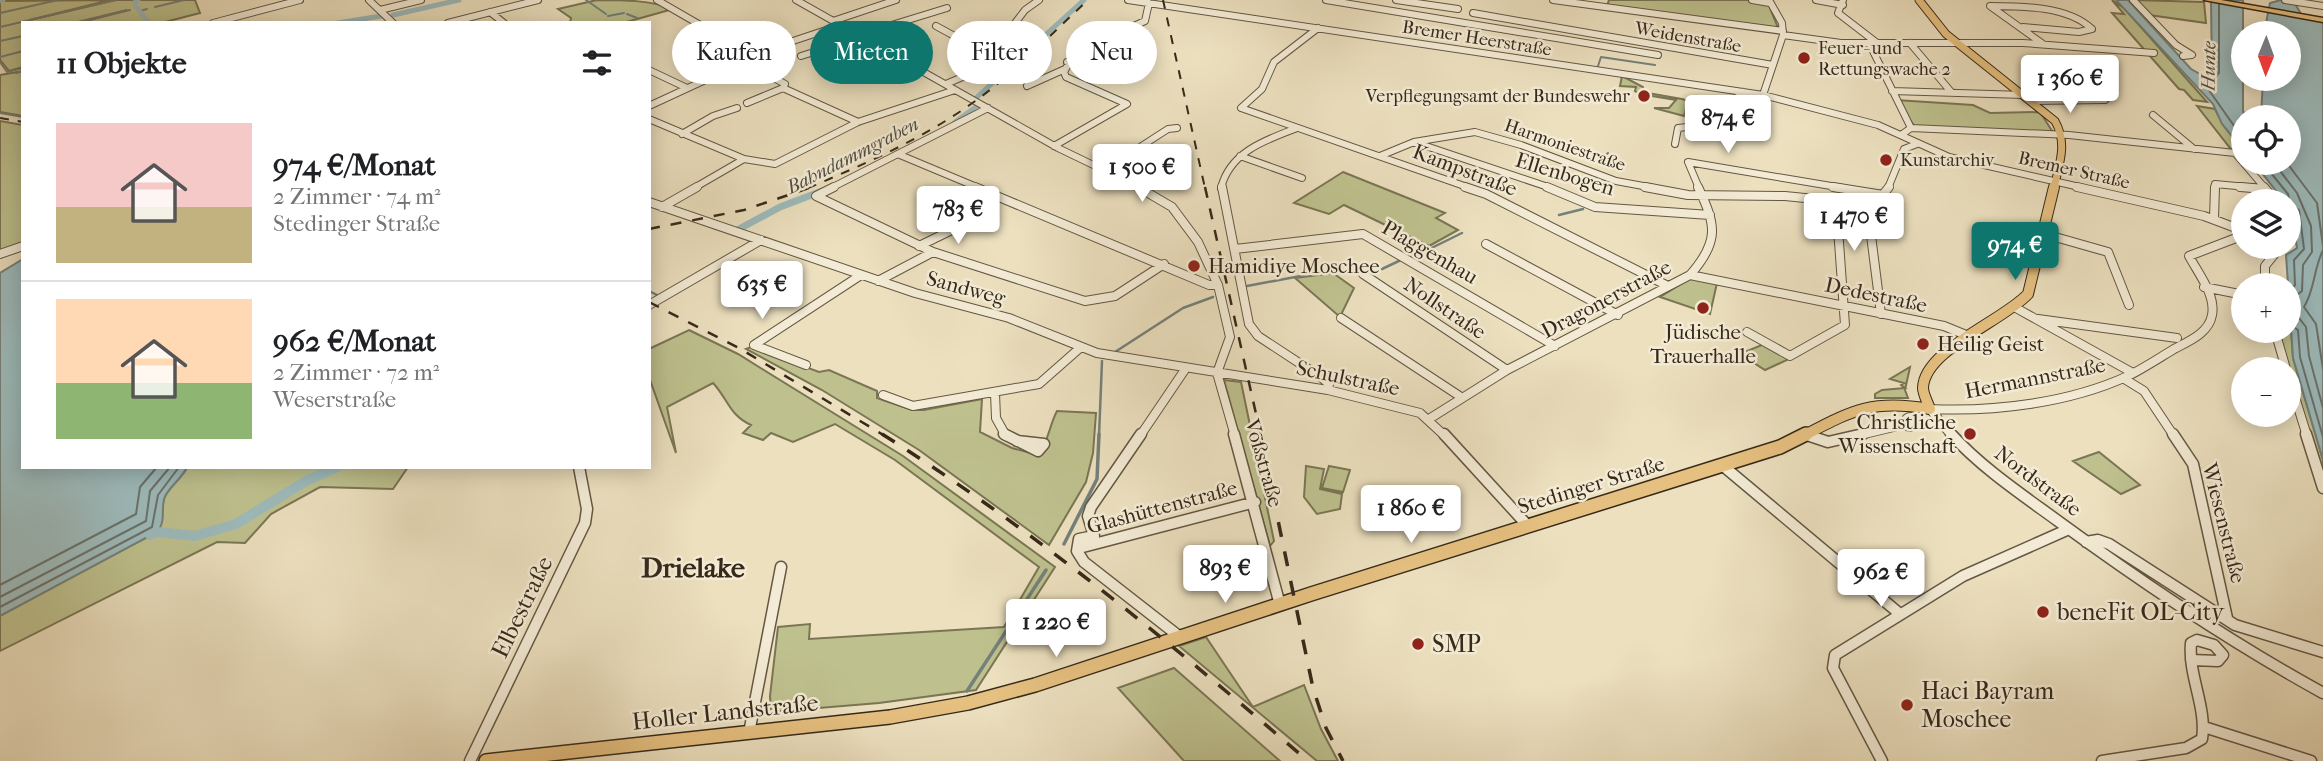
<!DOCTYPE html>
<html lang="de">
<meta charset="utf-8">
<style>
:root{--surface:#fff;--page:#f6f6f6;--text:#202124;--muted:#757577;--line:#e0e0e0;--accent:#0f766e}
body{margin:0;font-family:"IM FELL French Canon",serif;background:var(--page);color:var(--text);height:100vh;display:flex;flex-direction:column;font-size:26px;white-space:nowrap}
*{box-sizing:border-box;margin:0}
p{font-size:23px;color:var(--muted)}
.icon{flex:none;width:38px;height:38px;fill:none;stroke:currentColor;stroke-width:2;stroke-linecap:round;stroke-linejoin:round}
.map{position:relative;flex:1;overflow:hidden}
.details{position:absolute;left:21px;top:21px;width:630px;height:448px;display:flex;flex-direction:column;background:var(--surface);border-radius:0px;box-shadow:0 4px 18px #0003}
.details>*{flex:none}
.hud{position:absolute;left:672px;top:21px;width:665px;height:63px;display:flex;gap:14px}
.needle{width:46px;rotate:181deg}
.buttons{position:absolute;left:2231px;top:21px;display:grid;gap:14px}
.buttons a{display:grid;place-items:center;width:70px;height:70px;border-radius:50%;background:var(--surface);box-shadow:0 4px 18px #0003;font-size:35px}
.price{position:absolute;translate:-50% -60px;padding:0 16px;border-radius:7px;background:#fff;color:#222;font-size:23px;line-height:46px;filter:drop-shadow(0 2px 4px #0008)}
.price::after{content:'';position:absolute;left:50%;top:42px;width:21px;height:16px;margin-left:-10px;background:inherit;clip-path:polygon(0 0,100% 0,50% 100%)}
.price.on{background:var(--accent);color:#fff}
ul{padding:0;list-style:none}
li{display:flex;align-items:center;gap:21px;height:175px;padding:0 35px}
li+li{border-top:2px solid var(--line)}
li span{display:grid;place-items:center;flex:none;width:196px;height:140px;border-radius:0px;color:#555}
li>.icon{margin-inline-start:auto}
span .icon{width:84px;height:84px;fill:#fffc;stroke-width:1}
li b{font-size:30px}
h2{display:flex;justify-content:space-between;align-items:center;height:84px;padding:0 35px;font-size:30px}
.tag{padding:0 24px;border-radius:32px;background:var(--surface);box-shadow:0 4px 18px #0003;font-size:24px;line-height:63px}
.tag.on{background:var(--accent);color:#fff}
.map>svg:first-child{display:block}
.green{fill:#bec18e;stroke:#7a7554;stroke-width:2}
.water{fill:#9dbbbc;stroke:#74817b;stroke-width:2}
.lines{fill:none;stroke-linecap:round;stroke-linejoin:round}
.shore{stroke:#6a726b;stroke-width:2}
.stream-far2{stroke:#74817b;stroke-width:2}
.stream-far1{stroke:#74817b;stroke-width:2.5}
.stream{stroke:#74817b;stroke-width:3.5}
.canal-far2{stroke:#9dbbbc;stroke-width:5}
.canal-far1{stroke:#9dbbbc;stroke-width:7}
.canal{stroke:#9dbbbc;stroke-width:10}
.minor-far2-casing{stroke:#645743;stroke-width:8}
.minor-far1-casing{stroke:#645743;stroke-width:10}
.minor-casing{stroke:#645743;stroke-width:13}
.major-far2-casing{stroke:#36291a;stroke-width:9}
.major-far1-casing{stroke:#36291a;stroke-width:12}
.major-casing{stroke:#36291a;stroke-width:16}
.highway-casing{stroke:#36291a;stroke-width:3}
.minor-far2{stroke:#f3ebd5;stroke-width:6}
.minor-far1{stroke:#f3ebd5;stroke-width:8}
.minor{stroke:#f3ebd5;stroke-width:10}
.major-far2{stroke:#e6c080;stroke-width:7}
.major-far1{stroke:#e6c080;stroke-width:10}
.major{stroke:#e6c080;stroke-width:13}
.highway{fill:#e6c080;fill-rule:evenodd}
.rail-far2{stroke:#36291a;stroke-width:2;stroke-dasharray:9 9;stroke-linecap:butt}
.rail-far1{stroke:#36291a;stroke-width:2.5;stroke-dasharray:11 11;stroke-linecap:butt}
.rail{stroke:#36291a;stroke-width:3.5;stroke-dasharray:15 15;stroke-linecap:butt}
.poi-dot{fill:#8f2418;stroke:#f3ebd5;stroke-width:2.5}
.labels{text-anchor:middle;stroke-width:5;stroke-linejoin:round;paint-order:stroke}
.far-street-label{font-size:18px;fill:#36291a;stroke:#f3ebd5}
.far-poi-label{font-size:18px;fill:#36291a;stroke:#f3ebd5;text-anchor:start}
.far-water-label{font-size:19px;font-style:italic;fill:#504e42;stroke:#f3ebd5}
.street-label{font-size:21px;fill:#36291a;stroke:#f3ebd5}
.poi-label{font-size:21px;fill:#36291a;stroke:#f3ebd5;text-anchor:start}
.near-street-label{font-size:24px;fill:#36291a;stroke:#f3ebd5}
.near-poi-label{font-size:24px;fill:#36291a;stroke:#f3ebd5;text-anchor:start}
.district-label{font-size:28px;font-weight:bold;fill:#36291a;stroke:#f3ebd5}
</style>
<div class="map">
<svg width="2323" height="761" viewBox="0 0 2323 761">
<rect width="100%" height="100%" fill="#ece0bf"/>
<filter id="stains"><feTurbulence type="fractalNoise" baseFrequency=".00286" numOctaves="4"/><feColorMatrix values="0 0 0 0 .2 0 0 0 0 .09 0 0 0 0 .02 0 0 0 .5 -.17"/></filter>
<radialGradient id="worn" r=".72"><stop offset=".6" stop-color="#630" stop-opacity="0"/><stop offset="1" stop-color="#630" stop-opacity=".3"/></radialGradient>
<path class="green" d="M110 0 30 20 116 0H195L200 13 161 23H79L127 10 74 23H23V67L9 71 0 60V1Z
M597 0C621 0 652 0 673 9L623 23H570L571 18 558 9Z
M1609 0H1746L1768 3 1778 28 1607 6Z
M2112 0 2125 9 2207 102 2193 100 2184 90 2179 89 2112 13 2124 14Z
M2134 0 2204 2 2206 23 2149 15Z
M23 71V116L0 112V75Z
M1622 76 1643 87 1642 92 1682 99 1688 101 1684 116 1654 108H1669L1676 100 1640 94 1635 91 1636 87 1620 86Z
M1896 100 1973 105 1990 113 2040 112 2054 134 1915 127Z
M2197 106 2215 109C2222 126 2243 142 2243 160L2234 153Z
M0 121 23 125V244L0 252Z
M1343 172 1445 213 1436 218 1458 230 1429 246 1344 205 1329 214 1294 203Z
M1333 273 1354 288 1340 317 1295 278Z
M1691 278 1717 283 1710 314 1660 297Z
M2289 300 2293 358 2323 460V479L2278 331H2289Z
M689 330 738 354 903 456 1055 567 976 690 879 703 771 712 770 696 778 627 810 624 809 639 1004 627 1039 567 895 460 835 424 793 442 771 433 763 440 743 433 751 425C729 415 728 399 713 383L667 407 676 453 649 377V349Z
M1764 344 1789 359 1765 370 1740 354Z
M751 347 819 372 829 370 877 391V398L912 410H924L982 399 980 432 1012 448 1038 455C1049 441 1049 426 1057 411L1096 413 1093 453 1086 482 1049 545 919 450 822 390 746 349Z
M1910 367 1905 390 1908 398H1875V394L1882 390 1905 388 1901 385 1904 383 1890 379Z
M1224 380 1241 382 1274 541 1270 546Z
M2099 452 2140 485 2121 494 2073 461Z
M1306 466 1324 469 1320 489 1342 494 1340 509 1317 514 1304 497Z
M1329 466 1350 470 1343 492 1322 488Z
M187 467H408L393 489 320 487 271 514 245 543 217 542 0 651V616L4 612 157 532C165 522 161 511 164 499 167 488 182 479 187 467Z
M1206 637 1253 707 1304 685 1321 729 1338 761H1317L1179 646Z
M1174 668 1280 761H1184L1118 688Z"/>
<path class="water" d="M2116 0H2128L2191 69 2200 74 2212 73 2211 0H2243V112L2256 117H2244L2243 150 2222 124 2213 104Z
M2281 0H2293L2301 14 2323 18V460L2293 358 2286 255 2297 248 2289 201H2284L2254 163H2289V117H2261L2263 79H2289V33H2264L2270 3Z
M23 259V467H187C182 479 167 488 164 499 161 511 166 522 157 532L0 616V273Z"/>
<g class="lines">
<path class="shore" d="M2219 4V73L2206 86 2244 140
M2263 163 2288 194 2290 204 2299 210 2304 249 2294 260 2295 285 2289 292
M2274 163 2297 193 2311 226 2312 252 2303 265 2302 291 2289 301
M2287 163 2317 203 2323 246
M2323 250C2313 271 2315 289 2304 307L2316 324 2323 369
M2289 315 2299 318 2306 327 2309 356 2323 408
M2289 324 2298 330 2300 357 2323 437
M0 585 136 514 140 487 157 467
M0 597 146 521 150 491 170 467
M0 607 152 527 158 495 179 467"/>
<path class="stream-far2" d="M586 0 606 14
M155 7 184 0
M140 11 147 9
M0 13 58 0
M627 14 637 18
M608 16 624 13
M77 23 130 10
M0 27 115 0
M1663 35 1665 27
M0 41 23 36
M0 57 23 51
M0 62 7 72 23 68
M1598 66 1601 57 1655 65
M16 73 23 71
M0 113 23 117
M1608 153 1598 163 1619 169"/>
<path class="stream-far1" d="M1559 215 1583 209
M1415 256 1462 233
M1247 286 1322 272 1382 269 1403 259
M649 291 659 296
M1115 352 1183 308 1213 297
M1099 436 1102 361"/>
<path class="stream" d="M1064 544 1097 479 1099 434
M967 691 1046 570"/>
<path class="canal-far2" d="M138 0 134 3 148 23
M0 1 3 0
M393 15 459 0
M338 23 381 16
M976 98 1084 0
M955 122 977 106"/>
<path class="canal-far1" d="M739 229 780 207 822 191"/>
<path class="canal" d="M150 535 157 532 195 536 236 524 306 481 337 467"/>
<defs>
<path id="minor-far2" d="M369 0 393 23
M657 0 702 26
M796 0 1058 148 1141 188
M1128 0 1763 95 1878 125 1949 157 2084 188
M1326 0 1658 55
M1396 0 1458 9
M1553 0 1783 31
M1752 0 1770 3
M1816 0 1843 5
M1843 0 1838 13 1877 43
M2133 0 2176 45 2192 55 2183 56
M2285 0 2323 6
M380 10 421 0
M490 12 504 23
M1473 13 1773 65
M833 21 896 0
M213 23 300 0
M448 23 538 0
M936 26 971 45 996 50
M2023 27 2079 32 2092 29C2068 6 2022 6 1990 6L2043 44
M1318 28 1274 62 1262 89 1241 108 1470 188
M859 35 947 8
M1783 35 1841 43H2023L2154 53
M1869 43 1911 128
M1910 43 1952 93
M801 56 862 37
M1067 62 1123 74
M840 67 892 53
M649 70 687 88
M946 84 979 70 1025 10 1039 0
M1027 86 1065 69
M783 88 858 122
M1892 91 2024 95
M1763 95 1783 35 1782 23 1769 0
M2032 101 2105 100
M747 103 783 88 785 84 774 78
M649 106 781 45 841 25
M2153 115 2194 149
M649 119 744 159 694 188
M682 134 713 116 737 108
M1901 135 1911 128 2069 135 2235 153 2265 188
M1414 142 1551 188
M1675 144 1678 128 1705 125 1743 92
M1054 146 1127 104 1066 77 1064 72 1075 52 1145 21 1149 3
M900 155 979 188
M1240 156 1302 178
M1380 156 1414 142 1475 132 1521 145 1616 181 1654 188
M744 159 775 164 858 122 955 90
M1103 171 1168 129 1177 128
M1127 181 1163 156
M831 188 988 108
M1221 188C1230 152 1265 140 1297 128
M1699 188 1688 162 1843 188
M1888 188 1904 149 1917 144
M2215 188V184L2258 188"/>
<path id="minor-far1" d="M834 187 816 196 933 252 878 281
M975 187 1209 285H1218
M1138 187 1172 207 1198 242 1218 285 1230 337 1217 373
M1222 187 1249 324 1258 336 1322 378 1329 384 1328 390
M1465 187 1486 194 1668 286
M1547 187 1595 207 1710 215
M1645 187 1688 195 1785 196 1864 204 1878 201 1889 187
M1833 187 1883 195
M2077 187 2204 216 2244 231
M2240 187 2265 189
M2264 187 2276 201
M649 202 915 293 1009 318 1097 353 1328 390 1420 413 1445 436
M1867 204 1881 314
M662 207 697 187
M2289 218V236
M2214 219 2215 187
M2041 233 2108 252 2129 305
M1486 244 1618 315
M919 246 956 228
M1235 249 1363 234 1555 346
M933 252 1085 301 1115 296 1164 264
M0 254 23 246
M1363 274 1507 370
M1690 275 1944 326 1971 337
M2265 285V266L2277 251 2276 247
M2204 287 2244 295
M649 305 761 240
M2016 308 2133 373
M1341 318 1461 397
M2038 319 2177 338
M2275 331 2286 369
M1747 332 1790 356 1845 325 1836 201
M806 365 754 345 861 275
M1217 373 1235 436
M2123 378 2144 391 2174 436
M2289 378 2307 436
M995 393 996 418 1006 436
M883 395 913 406 1039 384 1081 347
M1930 409 1952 436
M1930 409C1995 412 2069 403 2128 376 2144 368 2159 358 2174 349 2189 341 2209 333 2212 315 2216 295 2198 273 2189 256L2244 235
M1905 422a5 5 0 1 1 10 0a5 5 0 1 1-10 0Z
M1429 419 1507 370 1690 275C1720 241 1716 225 1698 187
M1140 436 1186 368
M1856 436 1906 424"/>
<path id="minor" d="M1004 434 1038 451 1044 444 1017 441
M1141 434 1091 507 1088 516 1094 536 1079 539 1077 551 1084 562 1180 637
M1234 434 1280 605
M1444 434 1528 526
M1951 434C1982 468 2021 494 2058 521 2144 584 2230 642 2323 693
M2173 434 2193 464 2227 618
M2306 434 2323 488
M1807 435 1828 442 1863 434
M1722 465 1900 614
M2086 542 2098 540 2109 544 2235 625 2323 652
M1079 548 1255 502
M2204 727 2311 761
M749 733 781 567
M470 761 585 523 587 509 579 467
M1882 761 1833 668 1835 655 1963 576 2069 529
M2102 761 2186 748 2202 739C2207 707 2188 676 2191 643L2197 640 2214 645 2223 655 2218 661 2191 660"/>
<path id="major-far2" d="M1919 0 1946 34 2055 121C2068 144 2059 164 2054 188"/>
<path id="major-far1" d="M1930 409C1928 403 1923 394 1923 388 1924 350 2003 321 2028 294L2054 187
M1803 436C1853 410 1872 399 1930 409"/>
<path id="major" d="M486 761 890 717 968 703 1035 685 1311 594 1780 447 1806 434"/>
<path id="highway" d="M2204 0H2221L2323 18V22Z"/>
</defs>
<use href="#minor-far2" class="minor-far2-casing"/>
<use href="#minor-far1" class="minor-far1-casing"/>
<use href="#minor" class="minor-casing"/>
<use href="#major-far2" class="major-far2-casing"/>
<use href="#major-far1" class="major-far1-casing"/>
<use href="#major" class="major-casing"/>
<use href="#highway" class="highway-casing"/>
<use href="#minor-far2" class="minor-far2"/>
<use href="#minor-far1" class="minor-far1"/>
<use href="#minor" class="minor"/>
<use href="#major-far2" class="major-far2"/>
<use href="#major-far1" class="major-far1"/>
<use href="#major" class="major"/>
<use href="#highway" class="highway"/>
<path class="rail-far2" d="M1163 0 1205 188
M0 118 23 122
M808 188C863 165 922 139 971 104 1014 74 1050 35 1088 0"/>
<path class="rail-far1" d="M1205 187 1261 436
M649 229 744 210 812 187
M649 302 739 348 885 436"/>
<path class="rail" d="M882 434C1034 530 1172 644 1308 761
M1260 434 1313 688 1326 728 1343 761"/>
</g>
<g class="poi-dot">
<circle cx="1804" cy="58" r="7"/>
<circle cx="1644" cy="96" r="7"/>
<circle cx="1886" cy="160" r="7"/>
<circle cx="1194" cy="266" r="7"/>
<circle cx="1703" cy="308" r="7"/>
<circle cx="1923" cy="344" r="7"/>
<circle cx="1970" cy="434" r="7"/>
<circle cx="2043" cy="612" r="7"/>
<circle cx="1418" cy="644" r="7"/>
<circle cx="1907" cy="705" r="7"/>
</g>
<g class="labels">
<g class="far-street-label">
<text transform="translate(1688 37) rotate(10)" y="6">Weidenstraße</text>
<text transform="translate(1477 38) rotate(9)" y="6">Bremer Heerstraße</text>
<text transform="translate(1565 145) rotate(19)" y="6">Harmoniestraße</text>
<text transform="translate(2074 170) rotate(13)" y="6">Bremer Straße</text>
</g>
<g class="far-poi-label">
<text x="1818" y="54">Feuer- und<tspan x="1818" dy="21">Rettungswache 2</tspan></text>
<text x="1630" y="102" text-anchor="end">Verpflegungsamt der Bundeswehr</text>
<text x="1900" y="166">Kunstarchiv</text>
</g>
<g class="far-water-label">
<text transform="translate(2208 66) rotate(-89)" y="7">Hunte</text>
<text transform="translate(852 155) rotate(-27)" y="7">Bahndammgraben</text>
</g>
<g class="street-label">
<text transform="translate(1465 170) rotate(21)" y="7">Kampstraße</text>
<text transform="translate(1565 174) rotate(17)" y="7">Ellenbogen</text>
<text transform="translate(1430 252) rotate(30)" y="7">Plaggenhau</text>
<text transform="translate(966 288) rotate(15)" y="7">Sandweg</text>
<text transform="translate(1876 295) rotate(12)" y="7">Dedestraße</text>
<text transform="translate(1606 299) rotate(-28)" y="7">Dragonerstraße</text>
<text transform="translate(1445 308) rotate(34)" y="7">Nollstraße</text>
<text transform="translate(1348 378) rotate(12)" y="7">Schulstraße</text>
<text transform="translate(2035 378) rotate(-11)" y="7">Hermannstraße</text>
<text transform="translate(1264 463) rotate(74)" y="7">Voßstraße</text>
<text transform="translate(2038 481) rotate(37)" y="7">Nordstraße</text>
<text transform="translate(1591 485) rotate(-17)" y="7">Stedinger Straße</text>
<text transform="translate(1162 507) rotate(-15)" y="7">Glashüttenstraße</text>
<text transform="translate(2224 523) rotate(76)" y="7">Wiesenstraße</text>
</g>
<g class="poi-label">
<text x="1208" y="273">Hamidiye Moschee</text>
<text x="1703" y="339" text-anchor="middle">Jüdische<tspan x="1703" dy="24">Trauerhalle</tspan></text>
<text x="1937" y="351">Heilig Geist</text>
<text x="1956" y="429" text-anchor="end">Christliche<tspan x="1956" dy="24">Wissenschaft</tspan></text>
</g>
<g class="near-street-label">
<text transform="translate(522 607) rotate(-64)" y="8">Elbestraße</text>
<text transform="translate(725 712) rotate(-6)" y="8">Holler Landstraße</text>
</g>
<g class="near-poi-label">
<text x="2057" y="620">beneFit OL-City</text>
<text x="1432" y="652">SMP</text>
<text x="1921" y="699">Haci Bayram<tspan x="1921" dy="28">Moschee</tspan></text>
</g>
<g class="district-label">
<text x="693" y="577">Drielake</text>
</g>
</g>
<rect width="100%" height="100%" filter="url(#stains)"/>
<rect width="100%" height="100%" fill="url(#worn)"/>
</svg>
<div class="buttons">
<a><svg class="needle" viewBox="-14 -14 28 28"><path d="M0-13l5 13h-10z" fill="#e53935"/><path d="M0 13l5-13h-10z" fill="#757577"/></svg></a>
<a><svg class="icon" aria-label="locate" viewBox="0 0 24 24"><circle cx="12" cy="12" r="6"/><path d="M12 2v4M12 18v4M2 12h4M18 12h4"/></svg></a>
<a><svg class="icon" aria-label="layers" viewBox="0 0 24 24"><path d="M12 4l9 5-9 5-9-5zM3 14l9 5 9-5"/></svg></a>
<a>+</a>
<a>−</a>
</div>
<b class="price" style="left:2070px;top:115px">1 360 €</b>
<b class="price" style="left:1728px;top:155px">874 €</b>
<b class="price" style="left:1142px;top:204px">1 500 €</b>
<b class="price" style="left:958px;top:246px">783 €</b>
<b class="price" style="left:1854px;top:253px">1 470 €</b>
<b class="price on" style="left:2015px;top:282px">974 €</b>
<b class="price" style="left:762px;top:321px">635 €</b>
<b class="price" style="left:1411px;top:545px">1 860 €</b>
<b class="price" style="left:1225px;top:605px">893 €</b>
<b class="price" style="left:1881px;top:609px">962 €</b>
<b class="price" style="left:1056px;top:659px">1 220 €</b>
<div class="hud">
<a class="tag">Kaufen</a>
<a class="tag on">Mieten</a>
<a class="tag">Filter</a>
<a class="tag">Neu</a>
</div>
<section class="details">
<h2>11 Objekte<svg class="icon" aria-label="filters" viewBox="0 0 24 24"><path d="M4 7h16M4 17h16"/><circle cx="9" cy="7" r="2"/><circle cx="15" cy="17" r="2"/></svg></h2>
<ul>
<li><span style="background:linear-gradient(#f6c9c9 60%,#c2b280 0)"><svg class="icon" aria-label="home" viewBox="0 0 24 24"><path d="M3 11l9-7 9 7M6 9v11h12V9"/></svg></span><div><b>974 €/Monat</b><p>2 Zimmer · 74 m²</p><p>Stedinger Straße</p></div></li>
<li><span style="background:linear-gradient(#ffd9b3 60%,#8fb573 0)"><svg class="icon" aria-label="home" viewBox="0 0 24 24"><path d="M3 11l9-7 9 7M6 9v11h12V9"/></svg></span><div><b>962 €/Monat</b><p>2 Zimmer · 72 m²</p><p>Weserstraße</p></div></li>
</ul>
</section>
</div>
